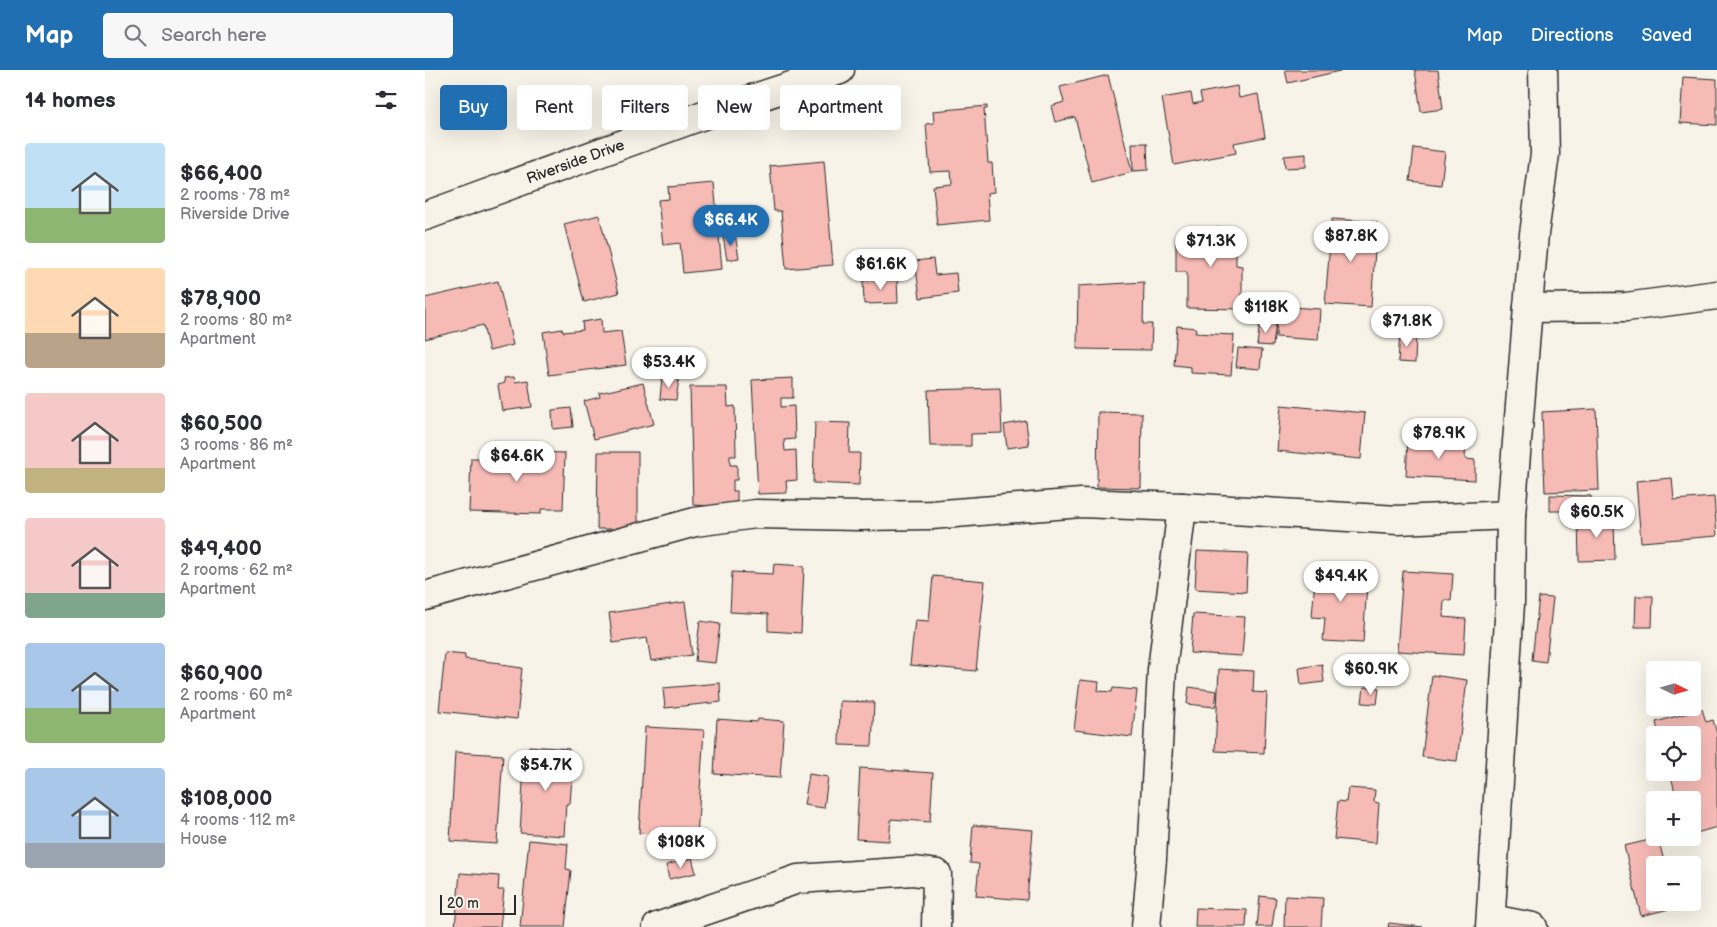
<!DOCTYPE html>
<meta charset="utf-8">
<style>
:root{--surface:#fff;--page:#f7f7f7;--text:#2b2b33;--muted:#7c7c81;--accent:#1f6fb2}
body{margin:0;font-family:"Balsamiq Sans",sans-serif;background:var(--page);color:var(--text);height:100vh;display:flex;flex-direction:column;font-size:19px;white-space:nowrap}
*{box-sizing:border-box;margin:0}
p{font-size:16px;color:var(--muted)}
.icon{flex:none;width:28px;height:28px;fill:none;stroke:currentColor;stroke-width:2;stroke-linecap:round;stroke-linejoin:round}
.map{position:relative;flex:1;overflow:hidden}
.details{display:flex;flex-direction:column;background:var(--surface);width:425px}
.details>*{flex:none}
.top-card{position:absolute;left:15px;top:15px;width:475px;height:45px;display:flex;gap:10px}
.needle{width:32px;rotate:95deg}
.tools{position:absolute;left:1221px;top:591px;display:grid;gap:10px}
.tools a{display:grid;place-items:center;width:55px;height:55px;border-radius:5px;background:var(--surface);box-shadow:0 5px 20px #0002;font-size:25px}
.scale{position:absolute;left:15px;bottom:12px;width:76px;box-sizing:border-box;padding-left:5px;border:2px solid #2b2b2b;border-top:0;font-size:14px;line-height:18px;white-space:nowrap;color:#2b2b2b;-webkit-text-stroke:4px #f7f3e8;paint-order:stroke}
.price{position:absolute;translate:-50% -42px;padding:0 11px;border-radius:18px;background:#fff;color:#222;font-size:16px;line-height:32px;filter:drop-shadow(0 1px 2px #0008)}
.price::after{content:'';position:absolute;left:50%;top:30px;width:15px;height:11px;margin-left:-8px;background:inherit;clip-path:polygon(0 0,100% 0,50% 100%)}
.price.selected{background:var(--accent);color:#fff}
ul{padding:0;list-style:none}
li{display:flex;align-items:center;gap:15px;height:125px;padding:0 25px}
li span{display:grid;place-items:center;flex:none;width:140px;height:100px;border-radius:5px;color:#555}
li>.icon{margin-inline-start:auto}
span .icon{width:60px;height:60px;fill:#fffc;stroke-width:1}
li b{font-size:21px}
h2{display:flex;justify-content:space-between;align-items:center;height:60px;padding:0 25px;font-size:21px}
.tag{padding:0 18px;border-radius:5px;background:var(--surface);box-shadow:0 5px 20px #0002;font-size:18px;line-height:45px}
.tag.selected{background:var(--accent);color:#fff}
header{display:flex;align-items:center;gap:30px;box-sizing:border-box;height:70px;padding:0 25px;background:var(--accent);color:#fff}
header strong{font-size:24px}
nav{display:flex;gap:28px;margin-inline-start:auto;font-size:18px}
.search{width:350px;height:45px;background:var(--page);display:flex;align-items:center;gap:12px;box-sizing:border-box;padding:0 18px;border-radius:5px;color:var(--muted);font-size:19px}
main{display:flex;flex:1;min-height:0}
.map>svg:first-child{display:block}
.building{fill:#f7bbb6;stroke:#2b2b2b}
.lines{fill:none;stroke-linecap:round;stroke-linejoin:round}
.minor-casing{stroke:#2b2b2b;stroke-width:31}
.minor{stroke:#f7f3e8;stroke-width:28}
.labels{text-anchor:middle;stroke-width:5;stroke-linejoin:round;paint-order:stroke}
.street-label{font-size:15px;fill:#2b2b2b;stroke:#f7f3e8}
</style>
<header>
<strong>Map</strong>
<div class="search"><svg class="icon" aria-label="search" viewBox="0 0 24 24"><circle cx="10" cy="10" r="6"/><path d="M15 15l6 6"/></svg>Search here</div>
<nav><a>Map</a><a>Directions</a><a>Saved</a></nav>
</header>
<main>
<section class="details">
<h2>14 homes<svg class="icon" aria-label="filters" viewBox="0 0 24 24"><path d="M4 7h16M4 17h16"/><circle cx="9" cy="7" r="2"/><circle cx="15" cy="17" r="2"/></svg></h2>
<ul>
<li><span style="background:linear-gradient(#bfe0f5 65%,#8fb573 0)"><svg class="icon" aria-label="home" viewBox="0 0 24 24"><path d="M3 11l9-7 9 7M6 9v11h12V9"/></svg></span><div><b>$66,400</b><p>2 rooms · 78 m²</p><p>Riverside Drive</p></div></li>
<li><span style="background:linear-gradient(#ffd9b3 65%,#b9a48a 0)"><svg class="icon" aria-label="home" viewBox="0 0 24 24"><path d="M3 11l9-7 9 7M6 9v11h12V9"/></svg></span><div><b>$78,900</b><p>2 rooms · 80 m²</p><p>Apartment</p></div></li>
<li><span style="background:linear-gradient(#f6c9c9 75%,#c2b280 0)"><svg class="icon" aria-label="home" viewBox="0 0 24 24"><path d="M3 11l9-7 9 7M6 9v11h12V9"/></svg></span><div><b>$60,500</b><p>3 rooms · 86 m²</p><p>Apartment</p></div></li>
<li><span style="background:linear-gradient(#f6c9c9 75%,#7fa58c 0)"><svg class="icon" aria-label="home" viewBox="0 0 24 24"><path d="M3 11l9-7 9 7M6 9v11h12V9"/></svg></span><div><b>$49,400</b><p>2 rooms · 62 m²</p><p>Apartment</p></div></li>
<li><span style="background:linear-gradient(#a9c7e8 65%,#8fb573 0)"><svg class="icon" aria-label="home" viewBox="0 0 24 24"><path d="M3 11l9-7 9 7M6 9v11h12V9"/></svg></span><div><b>$60,900</b><p>2 rooms · 60 m²</p><p>Apartment</p></div></li>
<li><span style="background:linear-gradient(#a9c7e8 75%,#9aa5b1 0)"><svg class="icon" aria-label="home" viewBox="0 0 24 24"><path d="M3 11l9-7 9 7M6 9v11h12V9"/></svg></span><div><b>$108,000</b><p>4 rooms · 112 m²</p><p>House</p></div></li>
</ul>
</section>
<div class="map">
<svg width="1292" height="857" viewBox="0 0 1292 857">
<rect width="100%" height="100%" fill="#f7f3e8"/>
<filter id="ink" filterUnits="userSpaceOnUse"><feTurbulence type="fractalNoise" baseFrequency=".02" numOctaves="2"/><feDisplacementMap in="SourceGraphic" scale="10" xChannelSelector="R" yChannelSelector="G"/><feConvolveMatrix kernelMatrix="1 2 1 2 8 2 1 2 1" color-interpolation-filters="sRGB"/></filter>
<g filter="url(#ink)">
<path class="building" d="M860 0H919L863 13Z
M990 0H1013L1018 39 996 42Z
M683 5 707 102 667 113 650 47 630 52 626 36 639 32 635 17Z
M1258 7 1292 9V55L1255 53Z
M812 16 814 28 833 24 840 67 809 73 811 83 749 95 737 28 766 23 768 34 777 32 775 23Z
M562 36V39H559L563 93H567L569 122 562 123 564 150 512 155 508 116 527 114 526 101 505 102 501 54 509 53 508 41Z
M707 73H722L723 100 708 101Z
M989 78 1020 82 1016 115 985 111Z
M881 84V97L860 98 859 86Z
M399 91 408 195 361 199 356 141H349L345 96Z
M289 113 297 199 258 203 255 173 238 175 233 130 244 129 243 117Z
M174 145 194 223 159 232 139 154Z
M907 149 952 152 946 237 900 234Z
M763 158H811V195L817 196V239L762 238V202H751V167H763Z
M310 164 314 188 302 190 298 166Z
M508 189 510 205 531 203 533 223 495 228 490 191Z
M472 208 473 233 439 234 438 209Z
M73 211 88 275 64 281 58 255 0 269V228Z
M719 212 718 254H727L726 280 652 279 653 216Z
M852 236 895 239 893 270 851 267Z
M176 249 177 263 196 261 201 295 124 305 118 262 137 259 138 262 158 260 157 252Z
M835 251 851 252 848 276 832 275Z
M752 256 771 258 770 263 809 265 806 305 766 303V297L749 295Z
M975 262 991 263 990 293 973 292Z
M813 278 837 280 835 299 811 297Z
M89 307 90 312 103 310 107 337 77 341 73 315 80 313 79 308Z
M237 307 254 309 251 330 235 329Z
M368 308V328H356V337L369 336 370 369 359 370 360 381 371 380 372 410 361 411 362 423 333 424 327 310Z
M218 313 229 354 169 369 159 331 175 327 174 323Z
M265 317H302L303 337 310 336 311 386H305V395H312V410H308V421H312V437L268 435Z
M575 318 577 363 546 364V376H505L503 320Z
M856 335 940 343 936 389 852 381Z
M146 338 148 357 128 359 127 340Z
M1171 339 1174 420 1120 422 1117 342Z
M673 342 717 343 716 418 672 417Z
M601 351 604 375 582 378 579 355Z
M390 352 425 353 424 383H435L434 415 388 413Z
M983 368 1041 371 1040 389 1050 390V410L981 406Z
M74 381 140 383 138 439H116V444L44 442 46 388H73Z
M173 382H213V459H172Z
M1247 408 1249 430 1289 427 1292 466 1216 472 1211 411Z
M1125 425 1166 426V441H1125Z
M1189 448 1190 490 1154 491 1153 449Z
M772 481 823 483 821 522 770 519Z
M349 494 379 496 376 563 343 561V544L305 542 307 502 348 504Z
M891 496 943 499 938 573 898 571 900 548 887 547Z
M978 501 1028 504 1026 531 1019 530 1018 547 1041 549 1039 585 972 581Z
M508 506 560 511 551 601 485 595 490 550 504 551Z
M1211 526H1228L1227 557H1210Z
M1114 527 1128 528 1121 592 1107 590Z
M260 532 267 585 226 591 222 568 188 573 184 543Z
M768 544 820 547 817 586 765 583Z
M275 551 295 554 290 593 270 591Z
M20 583 40 585V589L76 593V595L97 598 92 649 14 641Z
M897 594 899 612 876 615 874 598Z
M794 599 829 601 828 622 842 623 839 683 790 681Z
M1007 605 1042 610 1032 691 997 687Z
M655 610 674 612 673 621 687 622 688 618 712 620 707 667 649 660Z
M295 613 296 632 240 638 238 618Z
M764 617 792 621 790 637 762 634Z
M939 617 954 618 952 634 937 633Z
M415 631 449 632 447 676 414 675Z
M1277 639 1281 652 1288 650 1292 664V757L1268 764V730H1252L1245 702H1268V665H1234L1231 652Z
M292 649 332 652 333 649 359 651 355 708 289 704Z
M220 657 279 660 272 767 214 763Z
M104 676 144 679 142 707H147L145 734H141L139 766 95 763 99 697H103Z
M30 682 78 685 72 774 25 771Z
M435 698 508 703 505 752 466 749 464 771 431 769Z
M384 704 403 707 399 738 379 735Z
M923 718 950 720 949 732 954 733 951 773 909 769 913 731 921 732Z
M548 755 608 760 602 830 551 826 554 794 545 793Z
M1233 768 1239 791 1246 790 1247 795H1230V832H1251L1252 837 1216 846 1199 776Z
M104 770 143 774 141 799 146 800 140 857H95Z
M267 788 271 803 244 809 241 795Z
M35 803 74 806 73 820H79L75 857H30Z
M835 826 851 828 847 857H832Z
M860 826 898 828 896 857H859Z
M771 838 822 840 821 857H770Z
M964 853 998 857H963Z"/>
<g class="lines">
<defs>
<g id="minor">
<path id="s1" d="M0 146 284 43 415 0"/>
<path d="M1103 238 1201 237 1292 225"/>
<path d="M0 526 270 452 331 444 434 446 506 445 656 433 757 437 973 450 1086 445"/>
<path d="M1066 849 1108 857"/>
<path d="M232 857 373 809 488 801 512 804 511 857"/>
<path d="M721 857 727 789 737 600 757 437"/>
<path d="M1065 857 1085 533 1086 445 1109 164 1120 84 1118 0"/>
</g>
</defs>
<use href="#minor" class="minor-casing"/>
<use href="#minor" class="minor"/>
</g>
</g>
<g class="labels">
<g class="street-label">
<text dy="5" stroke="none"><textPath href="#s1" startOffset="160">Riverside Drive</textPath></text>
</g>
</g>
</svg>
<div class="tools">
<a><svg class="needle" viewBox="-14 -14 28 28"><path d="M0-13l5 13h-10z" fill="#e53935"/><path d="M0 13l5-13h-10z" fill="#7c7c81"/></svg></a>
<a><svg class="icon" aria-label="locate" viewBox="0 0 24 24"><circle cx="12" cy="12" r="6"/><path d="M12 2v4M12 18v4M2 12h4M18 12h4"/></svg></a>
<a>+</a>
<a>−</a>
</div>
<div class="scale">20 m</div>
<b class="price selected" style="left:306px;top:177px">$66.4K</b>
<b class="price" style="left:926px;top:193px">$87.8K</b>
<b class="price" style="left:786px;top:198px">$71.3K</b>
<b class="price" style="left:456px;top:221px">$61.6K</b>
<b class="price" style="left:841px;top:264px">$118K</b>
<b class="price" style="left:982px;top:278px">$71.8K</b>
<b class="price" style="left:244px;top:319px">$53.4K</b>
<b class="price" style="left:1014px;top:390px">$78.9K</b>
<b class="price" style="left:92px;top:413px">$64.6K</b>
<b class="price" style="left:1172px;top:469px">$60.5K</b>
<b class="price" style="left:916px;top:533px">$49.4K</b>
<b class="price" style="left:946px;top:626px">$60.9K</b>
<b class="price" style="left:121px;top:722px">$54.7K</b>
<b class="price" style="left:256px;top:799px">$108K</b>
<div class="top-card">
<a class="tag selected">Buy</a>
<a class="tag">Rent</a>
<a class="tag">Filters</a>
<a class="tag">New</a>
<a class="tag">Apartment</a>
</div>
</div>
</main>
